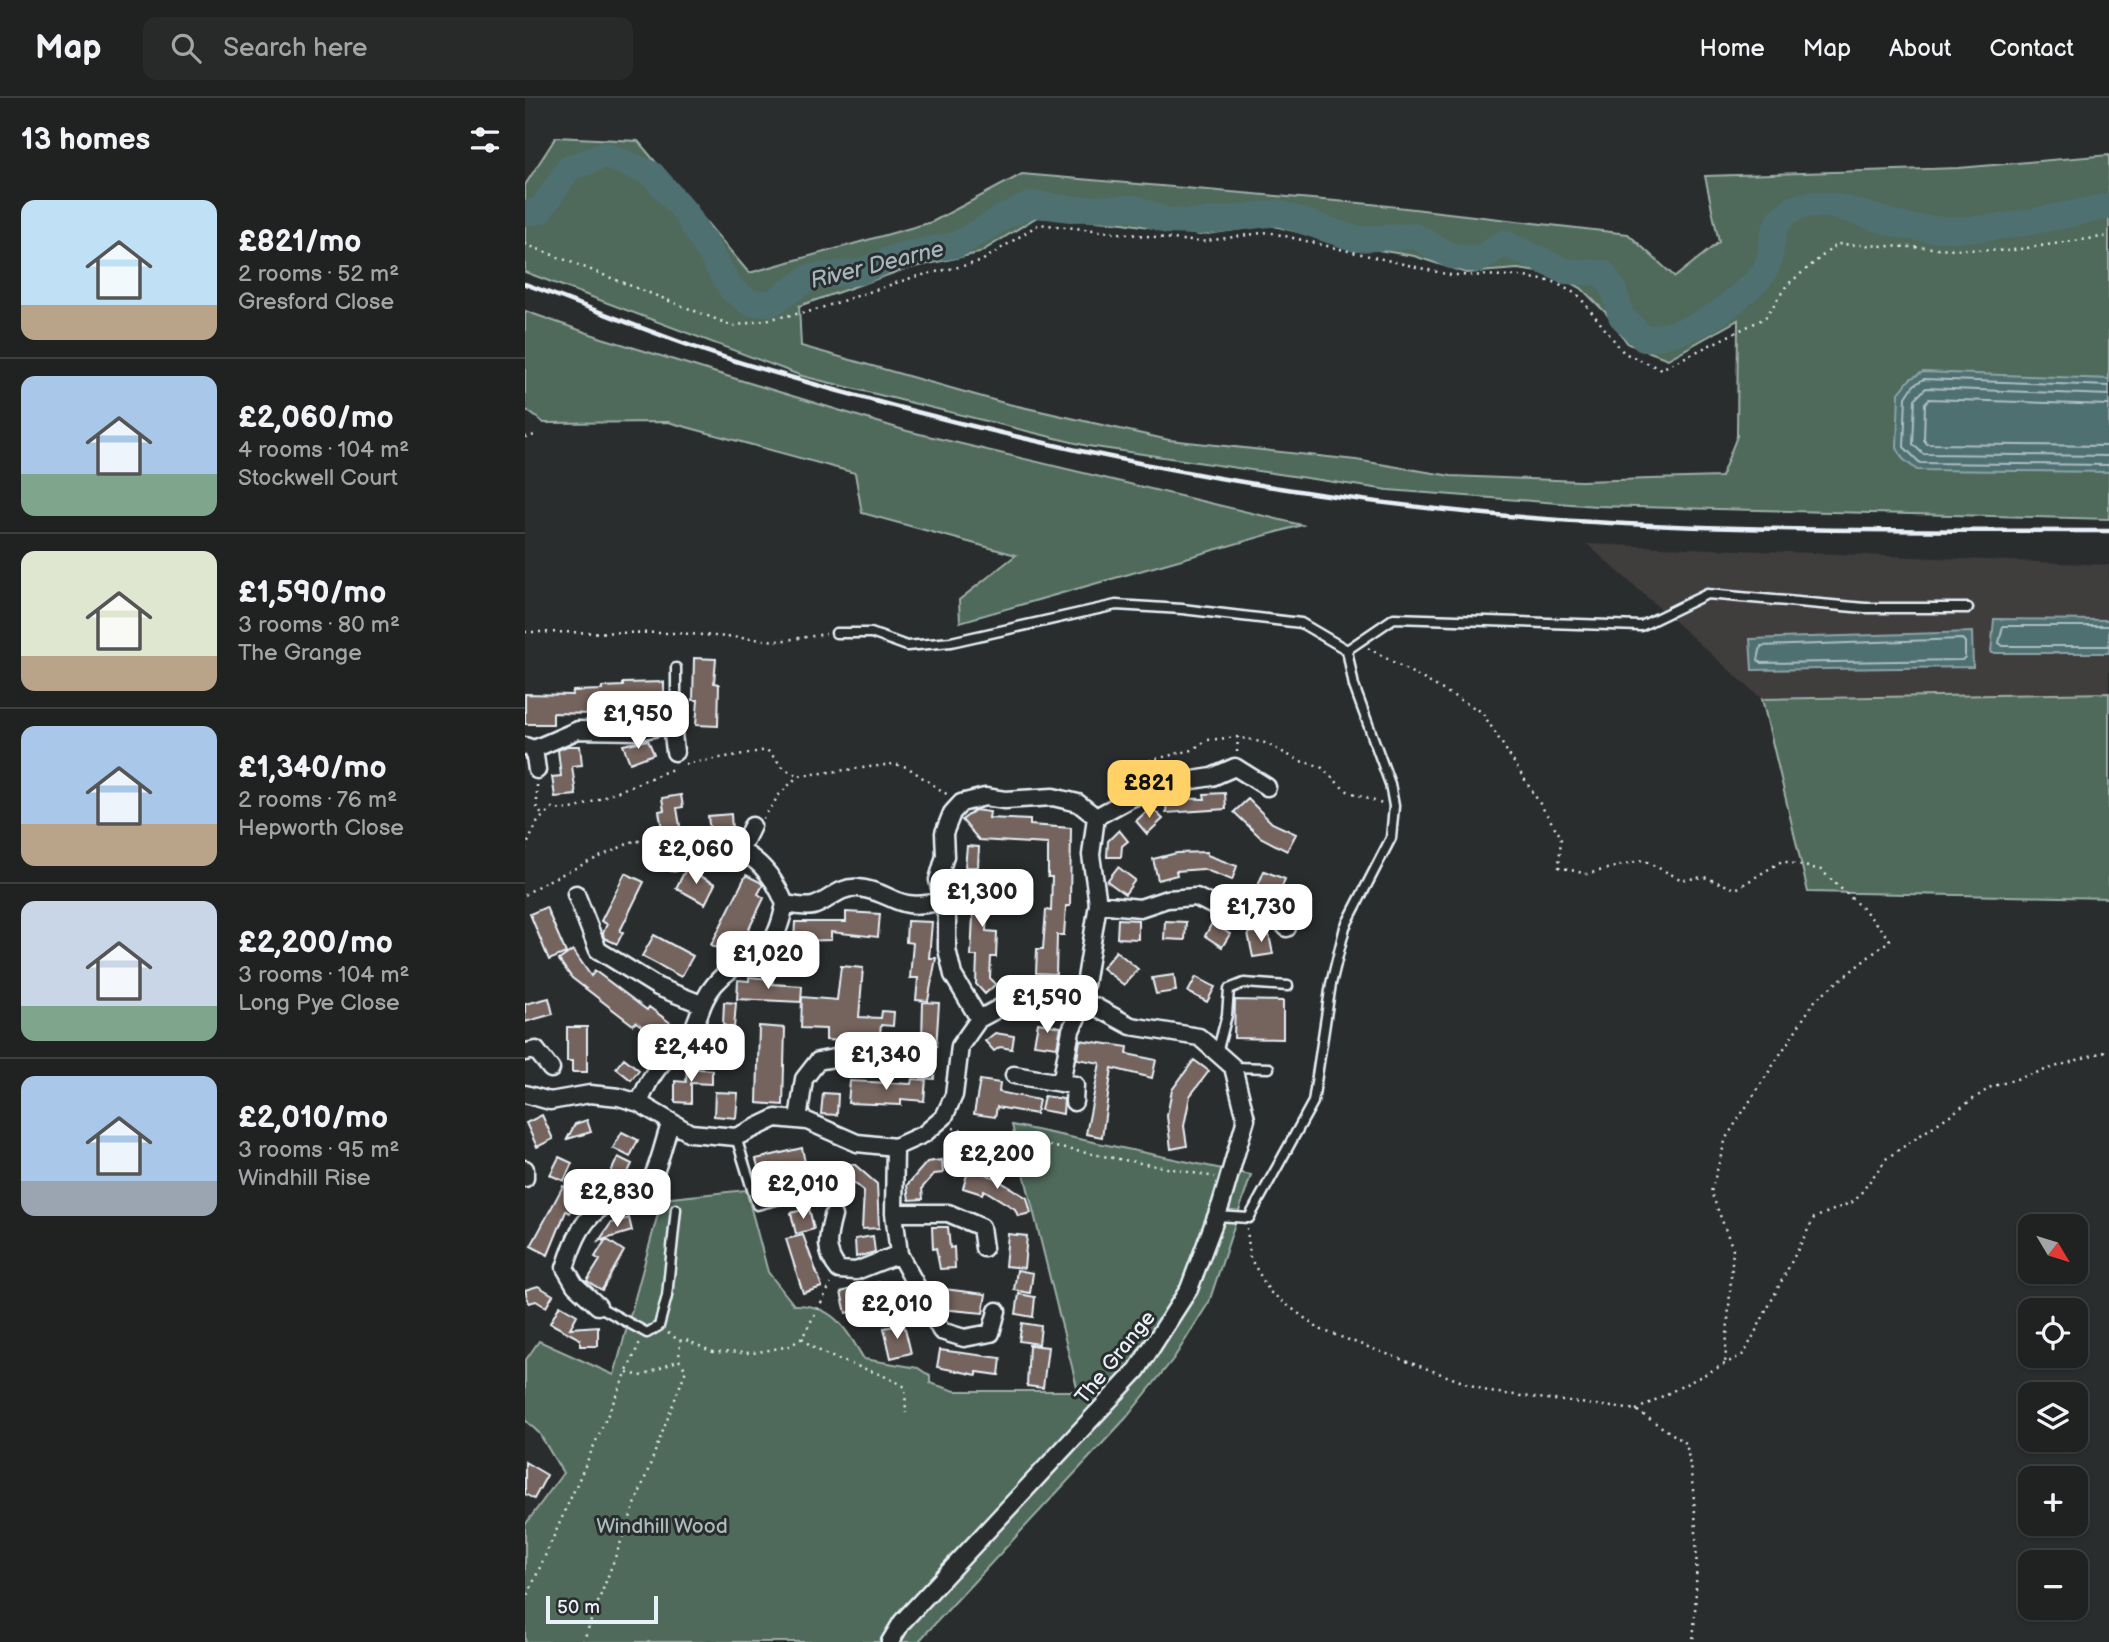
<!DOCTYPE html>
<meta charset="utf-8">
<style>
:root{--surface:#202222;--page:#282a2a;--text:#f1f3f6;--muted:#a2a4a5;--line:#3d3f40;--accent:#ffd166}
body{margin:0;font-family:"Balsamiq Sans",sans-serif;background:var(--page);color:var(--text);height:100vh;display:flex;flex-direction:column;font-size:26px;white-space:nowrap}
*{box-sizing:border-box;margin:0}
p{font-size:23px;color:var(--muted)}
.icon{flex:none;width:38px;height:38px;fill:none;stroke:currentColor;stroke-width:2;stroke-linecap:round;stroke-linejoin:round}
.map{position:relative;flex:1;overflow:hidden}
.sheet{display:flex;flex-direction:column;background:var(--surface);width:525px}
.sheet>*{flex:none}
.needle{width:46px;rotate:128deg}
.controls{position:absolute;left:1493px;top:1116px;display:grid;gap:14px}
.controls a{display:grid;place-items:center;width:70px;height:70px;border-radius:14px;background:var(--surface);box-shadow:0 2px 5px #0004,0 0 0 2px var(--line);font-size:35px}
.scale{position:absolute;left:21px;bottom:18px;width:112px;box-sizing:border-box;padding-left:7px;border:4px solid #e8f1f8;border-top:0;font-size:19px;line-height:24px;white-space:nowrap;color:#e8f1f8;-webkit-text-stroke:5px #2a2d2e;paint-order:stroke}
.price{position:absolute;translate:-50% -60px;padding:0 16px;border-radius:14px;background:#fff;color:#222;font-size:23px;line-height:46px;filter:drop-shadow(0 2px 4px #0008)}
.price::after{content:'';position:absolute;left:50%;top:42px;width:21px;height:16px;margin-left:-10px;background:inherit;clip-path:polygon(0 0,100% 0,50% 100%)}
.price.active{background:var(--accent);color:#111}
ul{padding:0;list-style:none}
li{display:flex;align-items:center;gap:21px;height:175px;padding:0 21px}
li+li{border-top:2px solid var(--line)}
li span{display:grid;place-items:center;flex:none;width:196px;height:140px;border-radius:14px;color:#555}
li>.icon{margin-inline-start:auto}
span .icon{width:84px;height:84px;fill:#fffc;stroke-width:1}
li b{font-size:30px}
h2{display:flex;justify-content:space-between;align-items:center;height:84px;padding:0 21px;font-size:30px}
header{display:flex;align-items:center;gap:42px;box-sizing:border-box;height:98px;padding:0 35px;background:var(--surface);border-bottom:2px solid var(--line)}
header strong{font-size:33px}
nav{display:flex;gap:38px;margin-inline-start:auto;font-size:24px}
.search{width:490px;height:63px;background:var(--page);display:flex;align-items:center;gap:18px;box-sizing:border-box;padding:0 24px;border-radius:14px;color:var(--muted);font-size:26px}
main{display:flex;flex:1;min-height:0}
.map>svg:first-child{display:block}
.built{fill:#403d3c}
.green{fill:#4f6a5a;stroke:#9caea9;stroke-width:2;fill-rule:evenodd}
.water{fill:#506f71;stroke:#8da3a7;stroke-width:2}
.lines{fill:none;stroke-linecap:round;stroke-linejoin:round}
.shore{stroke:#abbdc2;stroke-width:2}
.river{stroke:#506f71;stroke-width:26}
.building{fill:#75635d;stroke:#e8f1f8;stroke-width:2}
.lane-casing{stroke:#e8f1f8;stroke-width:13}
.street-casing{stroke:#e8f1f8;stroke-width:21}
.path{stroke:#e8f1f8;stroke-width:2.5;stroke-dasharray:2 5;stroke-linecap:butt}
.lane{stroke:#2a2d2e;stroke-width:8}
.street{stroke:#2a2d2e;stroke-width:16}
.rail{stroke:#e8f1f8;stroke-width:4.5}
.labels{text-anchor:middle;stroke-width:6;stroke-linejoin:round;paint-order:stroke}
.street-label{font-size:21px;fill:#e8f1f8;stroke:#2a2d2e}
.park-label{font-size:21px;fill:#abbbb9;stroke:#2a2d2e}
.water-label{font-size:23px;font-style:italic;fill:#a4b6bb;stroke:#2a2d2e}
</style>
<header>
<strong>Map</strong>
<div class="search"><svg class="icon" aria-label="search" viewBox="0 0 24 24"><circle cx="10" cy="10" r="6"/><path d="M15 15l6 6"/></svg>Search here</div>
<nav><a>Home</a><a>Map</a><a>About</a><a>Contact</a></nav>
</header>
<main>
<section class="sheet">
<h2>13 homes<svg class="icon" aria-label="filters" viewBox="0 0 24 24"><path d="M4 7h16M4 17h16"/><circle cx="9" cy="7" r="2"/><circle cx="15" cy="17" r="2"/></svg></h2>
<ul>
<li><span style="background:linear-gradient(#bfe0f5 75%,#b9a48a 0)"><svg class="icon" aria-label="home" viewBox="0 0 24 24"><path d="M3 11l9-7 9 7M6 9v11h12V9"/></svg></span><div><b>£821/mo</b><p>2 rooms · 52 m²</p><p>Gresford Close</p></div></li>
<li><span style="background:linear-gradient(#a9c7e8 70%,#7fa58c 0)"><svg class="icon" aria-label="home" viewBox="0 0 24 24"><path d="M3 11l9-7 9 7M6 9v11h12V9"/></svg></span><div><b>£2,060/mo</b><p>4 rooms · 104 m²</p><p>Stockwell Court</p></div></li>
<li><span style="background:linear-gradient(#dfe7d0 75%,#b9a48a 0)"><svg class="icon" aria-label="home" viewBox="0 0 24 24"><path d="M3 11l9-7 9 7M6 9v11h12V9"/></svg></span><div><b>£1,590/mo</b><p>3 rooms · 80 m²</p><p>The Grange</p></div></li>
<li><span style="background:linear-gradient(#a9c7e8 70%,#b9a48a 0)"><svg class="icon" aria-label="home" viewBox="0 0 24 24"><path d="M3 11l9-7 9 7M6 9v11h12V9"/></svg></span><div><b>£1,340/mo</b><p>2 rooms · 76 m²</p><p>Hepworth Close</p></div></li>
<li><span style="background:linear-gradient(#c9d6e8 75%,#7fa58c 0)"><svg class="icon" aria-label="home" viewBox="0 0 24 24"><path d="M3 11l9-7 9 7M6 9v11h12V9"/></svg></span><div><b>£2,200/mo</b><p>3 rooms · 104 m²</p><p>Long Pye Close</p></div></li>
<li><span style="background:linear-gradient(#a9c7e8 75%,#9aa5b1 0)"><svg class="icon" aria-label="home" viewBox="0 0 24 24"><path d="M3 11l9-7 9 7M6 9v11h12V9"/></svg></span><div><b>£2,010/mo</b><p>3 rooms · 95 m²</p><p>Windhill Rise</p></div></li>
</ul>
</section>
<div class="map">
<svg width="1584" height="1544" viewBox="0 0 1584 1544">
<rect width="100%" height="100%" fill="#2a2d2e"/>
<filter id="ink" filterUnits="userSpaceOnUse"><feTurbulence type="fractalNoise" baseFrequency=".0143" numOctaves="2"/><feDisplacementMap in="SourceGraphic" scale="14" xChannelSelector="R" yChannelSelector="G"/><feConvolveMatrix kernelMatrix="1 2 1 2 8 2 1 2 1" color-interpolation-filters="sRGB"/></filter>
<g filter="url(#ink)">
<path class="built" d="M1062 446 1584 467V595L1237 601Z"/>
<path class="green" d="M31 39 113 43 224 175 407 124 497 76 846 106 1103 136 1150 179 1194 144 1180 78 1434 70 1584 57V421L1071 408 863 392 563 348 277 278 0 174V87ZM512 119 598 125 675 137 745 127 829 148 889 158 941 175 993 171 1032 177 1056 190 1081 215 1103 246 1143 261 1213 222 1212 338 1196 379 1056 383 926 378 831 362 644 342 479 305 276 248 274 208 380 171 454 155Z
M0 213 77 240 382 333 777 427 435 524 434 502 491 457 337 415 330 375 143 324 19 325 0 311Z
M1584 595V800L1283 794 1237 601Z
M487 1027 726 1077 684 1204 649 1260 601 1320 393 1544H0V1427L38 1375 14 1335 0 1322V1263L14 1243 89 1277 137 1101 221 1092 243 1174 269 1207C308 1206 321 1231 339 1261L393 1270 405 1278V1285L430 1293H553Z"/>
<path class="water" d="M1398 274 1584 281V374L1392 372 1378 361 1372 350 1374 295 1385 281Z
M1469 521 1584 522V555H1466Z
M1447 534 1448 569 1227 572 1225 541Z"/>
<g class="lines">
<path class="shore" d="M1584 288 1399 281 1389 287 1381 299 1379 349 1395 365 1584 367
M1584 297 1401 290 1390 301 1388 346 1398 356 1584 358
M1584 307 1404 301 1400 305 1399 342 1402 346 1584 348
M1584 528H1478L1474 545 1478 548H1584
M1437 541 1440 544V559L1437 562 1237 565 1233 562 1236 548Z"/>
<path class="river" d="M0 115 15 113 44 70 80 57 127 76 161 115 207 192 225 205H247L285 179 334 174 376 157 432 147 480 118 508 106 546 111 610 110 642 123 674 124 753 115 831 141 890 138 926 158 953 162 979 145 1040 173 1078 175 1088 190 1096 218 1119 241C1159 236 1188 224 1218 195 1224 190 1232 184 1237 177 1253 156 1238 124 1271 110 1301 96 1352 124 1384 129 1452 138 1518 122 1584 108"/>
</g>
<path class="building" d="M169 560 191 561 189 585 194 586 193 628 171 627 173 602H168Z
M139 584V605L94 608V612H67V616L28 615V626H0V596L47 597 48 593 77 592V589L98 588V585Z
M123 642 129 656 105 665 98 647Z
M42 648H55L57 667 47 668 51 697 30 699 27 679 36 678 33 652Z
M700 695 701 711 641 715 642 700 680 701 679 696Z
M156 697 158 709 152 710 156 734H152L154 747 146 748 139 743 134 713 139 712 137 700Z
M723 701 747 725 771 736 762 753 735 739 709 714Z
M626 709 638 721 622 736 611 723Z
M450 712 465 714 464 720 505 722V727L546 730 545 808H541L539 837H532L531 876 511 875 512 851H518L521 812 526 813 527 779H523V746L454 742 437 722Z
M206 716 207 732 185 735 183 718Z
M594 732 603 743 597 748 596 759H582L583 743Z
M442 748 454 749 453 769H440Z
M682 754V757L712 768 707 782 678 771 651 773 652 777 633 782 628 761 652 755Z
M593 769 610 782 600 796 582 783Z
M161 771 190 786 180 806 151 790Z
M444 772 464 773 461 833 472 834 471 859H466L465 880 471 886 460 896 451 886 452 858H446L449 797 442 796Z
M739 773 760 781 750 806 729 797Z
M100 775 119 784 95 833 98 834 92 846 79 840 78 835 82 826 76 823Z
M221 777 235 784 238 787 233 796 239 800 220 839 214 836 202 855 186 847Z
M21 809 41 855 24 862 5 816Z
M321 814 355 816 353 839 306 834V842L269 843 270 824H321Z
M593 821 613 822V841L592 840Z
M382 823 407 824 404 860H411L403 903 391 902 393 880H385L388 845 381 844Z
M640 823 661 824 660 842 639 841Z
M687 825 705 836 697 849 680 838Z
M743 832 748 856 728 859 723 835Z
M129 837 168 858 156 879 117 858Z
M48 852 66 878 70 873 122 912 124 909 147 926 136 942 111 924 108 927 47 880 34 862Z
M591 853 613 871 599 887 577 870Z
M316 868 338 870 334 919 356 920 357 913 369 914 368 928 356 927 354 945 301 942V931L276 930 277 899 312 902Z
M649 877 651 893 631 896 627 880Z
M224 879 248 881 247 886 277 888 276 904 212 901 213 882 224 883Z
M671 879 690 889 682 904 663 894Z
M24 900 28 916 0 924V906Z
M710 902 758 903V941L709 940Z
M199 904 211 905 209 930 198 927Z
M398 904 414 905 409 981 396 980Z
M513 925 536 929 532 949 509 946Z
M234 928 260 930 258 1007 232 1005Z
M42 929H62V974H47V963H42Z
M190 929 207 930 206 951 189 950Z
M470 935 489 938 487 951 475 949 469 953 460 943Z
M555 942 603 949 602 956 631 962 627 980 587 970 577 1039 561 1036 575 965 552 961Z
M99 960 114 972 106 982 91 970Z
M669 962 684 973 665 998 659 1028 662 1048 646 1051 642 1018 647 992Z
M162 970 187 972V986L166 985V1005L150 1004V983L161 984Z
M387 981 401 982 399 1003 376 1001V1007L323 1005 325 983 386 986Z
M455 982 475 985 474 994 514 1002 511 1016 472 1009 470 1019 449 1016Z
M190 994 213 995 211 1020 189 1018Z
M298 995 313 996 312 1017 296 1016Z
M519 998 539 1001 538 1016 516 1012Z
M17 1017 28 1041 12 1049 1 1025Z
M62 1022 66 1034 42 1041 50 1026Z
M97 1034 113 1042 105 1059 88 1050Z
M277 1050 283 1079 238 1088 231 1061Z
M34 1059 47 1065 39 1083 25 1077Z
M93 1059 107 1066 98 1085 84 1078Z
M417 1062 418 1075 409 1076 397 1090 398 1101 384 1102 382 1087 402 1064Z
M329 1066 352 1086 354 1130 337 1131 339 1093 323 1080 314 1081 313 1067Z
M444 1070 468 1079 502 1100 506 1115 493 1118 490 1111 459 1092 457 1096 438 1090Z
M38 1088 53 1096 45 1115 41 1113 23 1157 6 1148Z
M284 1110 289 1131 271 1136 266 1115Z
M104 1120 107 1133 74 1143 86 1125Z
M407 1129H423L425 1150 429 1149 430 1170 415 1171 411 1150 408 1151Z
M483 1136 502 1138 499 1170 480 1168Z
M278 1137 297 1189 278 1195 261 1141Z
M348 1138 350 1154 331 1159 330 1141Z
M81 1141 99 1153 77 1192 62 1183 75 1162 70 1159Z
M492 1172 508 1175 505 1195 489 1192Z
M353 1184 379 1187 381 1192 375 1206 348 1194Z
M13 1188 28 1197 21 1209 11 1203 4 1205 0 1192Z
M336 1188 342 1209 321 1215 316 1194Z
M419 1191 461 1196 458 1215 416 1211Z
M494 1196 510 1199 508 1219 491 1216Z
M35 1207 52 1217 45 1230 73 1228V1248H55V1241L25 1225Z
M497 1225 516 1228 514 1246 494 1243Z
M379 1226 386 1255 366 1260 359 1230Z
M504 1247 523 1249 518 1290 502 1288Z
M415 1252 476 1260 474 1277 452 1274V1277L412 1269Z
M0 1364 22 1377 9 1401 0 1396Z"/>
<g class="lines">
<defs>
<path id="lane" d="M311 535H346L382 548 426 544 591 507 657 511 776 525 822 552
M147 626 151 607V570
M692 955 702 917 704 891 719 885 763 888
M708 969 744 970
M211 1039 232 1107 271 1097
M692 1118 724 1120 788 1004 806 886 820 829 866 740 869 708 865 686 829 588 822 552 869 520 1116 528 1182 496 1340 510H1443
M73 1208 122 1235 134 1228 142 1198 151 1111"/>
<path id="street" d="M0 648 9 651 53 632 114 633 147 626 150 654
M9 651 12 672
M135 753 149 764C197 729 240 756 260 806
M215 753 227 728
M51 796 73 852 133 889 176 906
M260 806C268 807 280 810 288 808 303 804 314 788 333 790 371 794 368 815 417 803
M573 806 615 810 642 801 671 799 719 823 754 821 762 830
M560 887 573 806 566 757 571 719 606 700 649 685 687 679 710 669 742 689
M454 921 428 877 422 851V821L413 782 420 758 419 735 427 715 436 705 460 699 480 702 528 699 553 705 571 719
M0 954 11 952 26 971
M489 977 536 985 546 932 554 915
M536 985 550 987 549 1004
M0 996 25 1003 65 996 94 999 114 1005 165 1035 211 1039 251 1020 282 1023 332 1045 370 1049 399 1036 419 1019 429 997 435 948 454 921 491 901 542 899
M114 1005C121 989 128 973 142 960 149 954 157 951 162 943 174 924 175 903 190 886 224 847 246 873 260 806
M273 1022 279 981 293 963 320 958 364 961
M370 1049 369 1115 374 1156 416 1233 439 1240 466 1235 472 1213
M0 1071V1080
M369 1115H423L456 1129 459 1150
M308 1118C302 1140 299 1154 314 1172L331 1173 374 1156
M73 1208 50 1187 40 1170C48 1145 58 1116 85 1105 97 1100 111 1102 120 1091 134 1074 138 1044 146 1024
M365 1544 377 1524 612 1272 664 1191 696 1106 721 1021 708 969 674 939 606 928 569 908"/>
</defs>
<use href="#lane" class="lane-casing"/>
<use href="#street" class="street-casing"/>
<path class="path" d="M0 146 208 228 287 213 389 179 455 164 514 126 675 144 743 134 925 177 994 178 1029 184 1053 197 1099 255 1136 271 1240 220 1262 187 1312 146 1481 153 1584 138
M0 339 11 337
M0 534 152 535 254 543 301 536
M843 550 957 614 1036 739 1034 769 1062 776 1118 762 1157 782 1179 779 1211 791 1257 763 1296 772 1342 815 1365 842 1291 901 1201 1040 1186 1094 1208 1151 1200 1266
M712 654 713 639
M160 666 242 652 260 671 273 678 369 666 382 669 423 697
M606 686 608 669 614 665 667 652 682 642 713 639 740 645 775 663 795 668 820 692 857 706
M12 687V709L17 717
M238 721 254 697 273 678
M0 751 13 723 27 710 37 712 52 710 150 670
M0 797 16 786 111 742 123 747
M428 1030 690 1079
M722 1130 725 1160 745 1194 794 1231 965 1294 1111 1312 1161 1345C1174 1411 1173 1478 1168 1544
M143 1235 155 1243
M277 1240C302 1265 348 1268 380 1289L381 1315
M102 1275 118 1278 154 1262
M1111 1312 1219 1256 1289 1120 1330 1103 1362 1060 1466 989 1584 952
M0 1503 115 1244
M58 1544 161 1272 154 1262 155 1243 159 1241 188 1254 228 1255 265 1248 277 1240 306 1186"/>
<use href="#lane" class="lane"/>
<use href="#street" class="street"/>
<path class="rail" d="M0 186C78 214 157 248 237 271 472 341 714 393 960 416 1167 435 1376 432 1584 433"/>
</g>
</g>
<g class="labels">
<g class="street-label">
<text transform="translate(590 1259) rotate(-51)" y="7">The Grange</text>
</g>
<g class="park-label">
<text x="137" y="1435">Windhill Wood</text>
</g>
<g class="water-label">
<text transform="translate(352 166) rotate(-14)" y="8">River Dearne</text>
</g>
</g>
</svg>
<div class="controls">
<a><svg class="needle" viewBox="-14 -14 28 28"><path d="M0-13l5 13h-10z" fill="#e53935"/><path d="M0 13l5-13h-10z" fill="#a2a4a5"/></svg></a>
<a><svg class="icon" aria-label="locate" viewBox="0 0 24 24"><circle cx="12" cy="12" r="6"/><path d="M12 2v4M12 18v4M2 12h4M18 12h4"/></svg></a>
<a><svg class="icon" aria-label="layers" viewBox="0 0 24 24"><path d="M12 4l9 5-9 5-9-5zM3 14l9 5 9-5"/></svg></a>
<a>+</a>
<a>−</a>
</div>
<div class="scale">50 m</div>
<b class="price" style="left:113px;top:653px">£1,950</b>
<b class="price active" style="left:624px;top:722px">£821</b>
<b class="price" style="left:171px;top:788px">£2,060</b>
<b class="price" style="left:457px;top:831px">£1,300</b>
<b class="price" style="left:736px;top:846px">£1,730</b>
<b class="price" style="left:243px;top:893px">£1,020</b>
<b class="price" style="left:522px;top:937px">£1,590</b>
<b class="price" style="left:166px;top:986px">£2,440</b>
<b class="price" style="left:361px;top:994px">£1,340</b>
<b class="price" style="left:472px;top:1093px">£2,200</b>
<b class="price" style="left:278px;top:1123px">£2,010</b>
<b class="price" style="left:92px;top:1131px">£2,830</b>
<b class="price" style="left:372px;top:1243px">£2,010</b>
</div>
</main>
